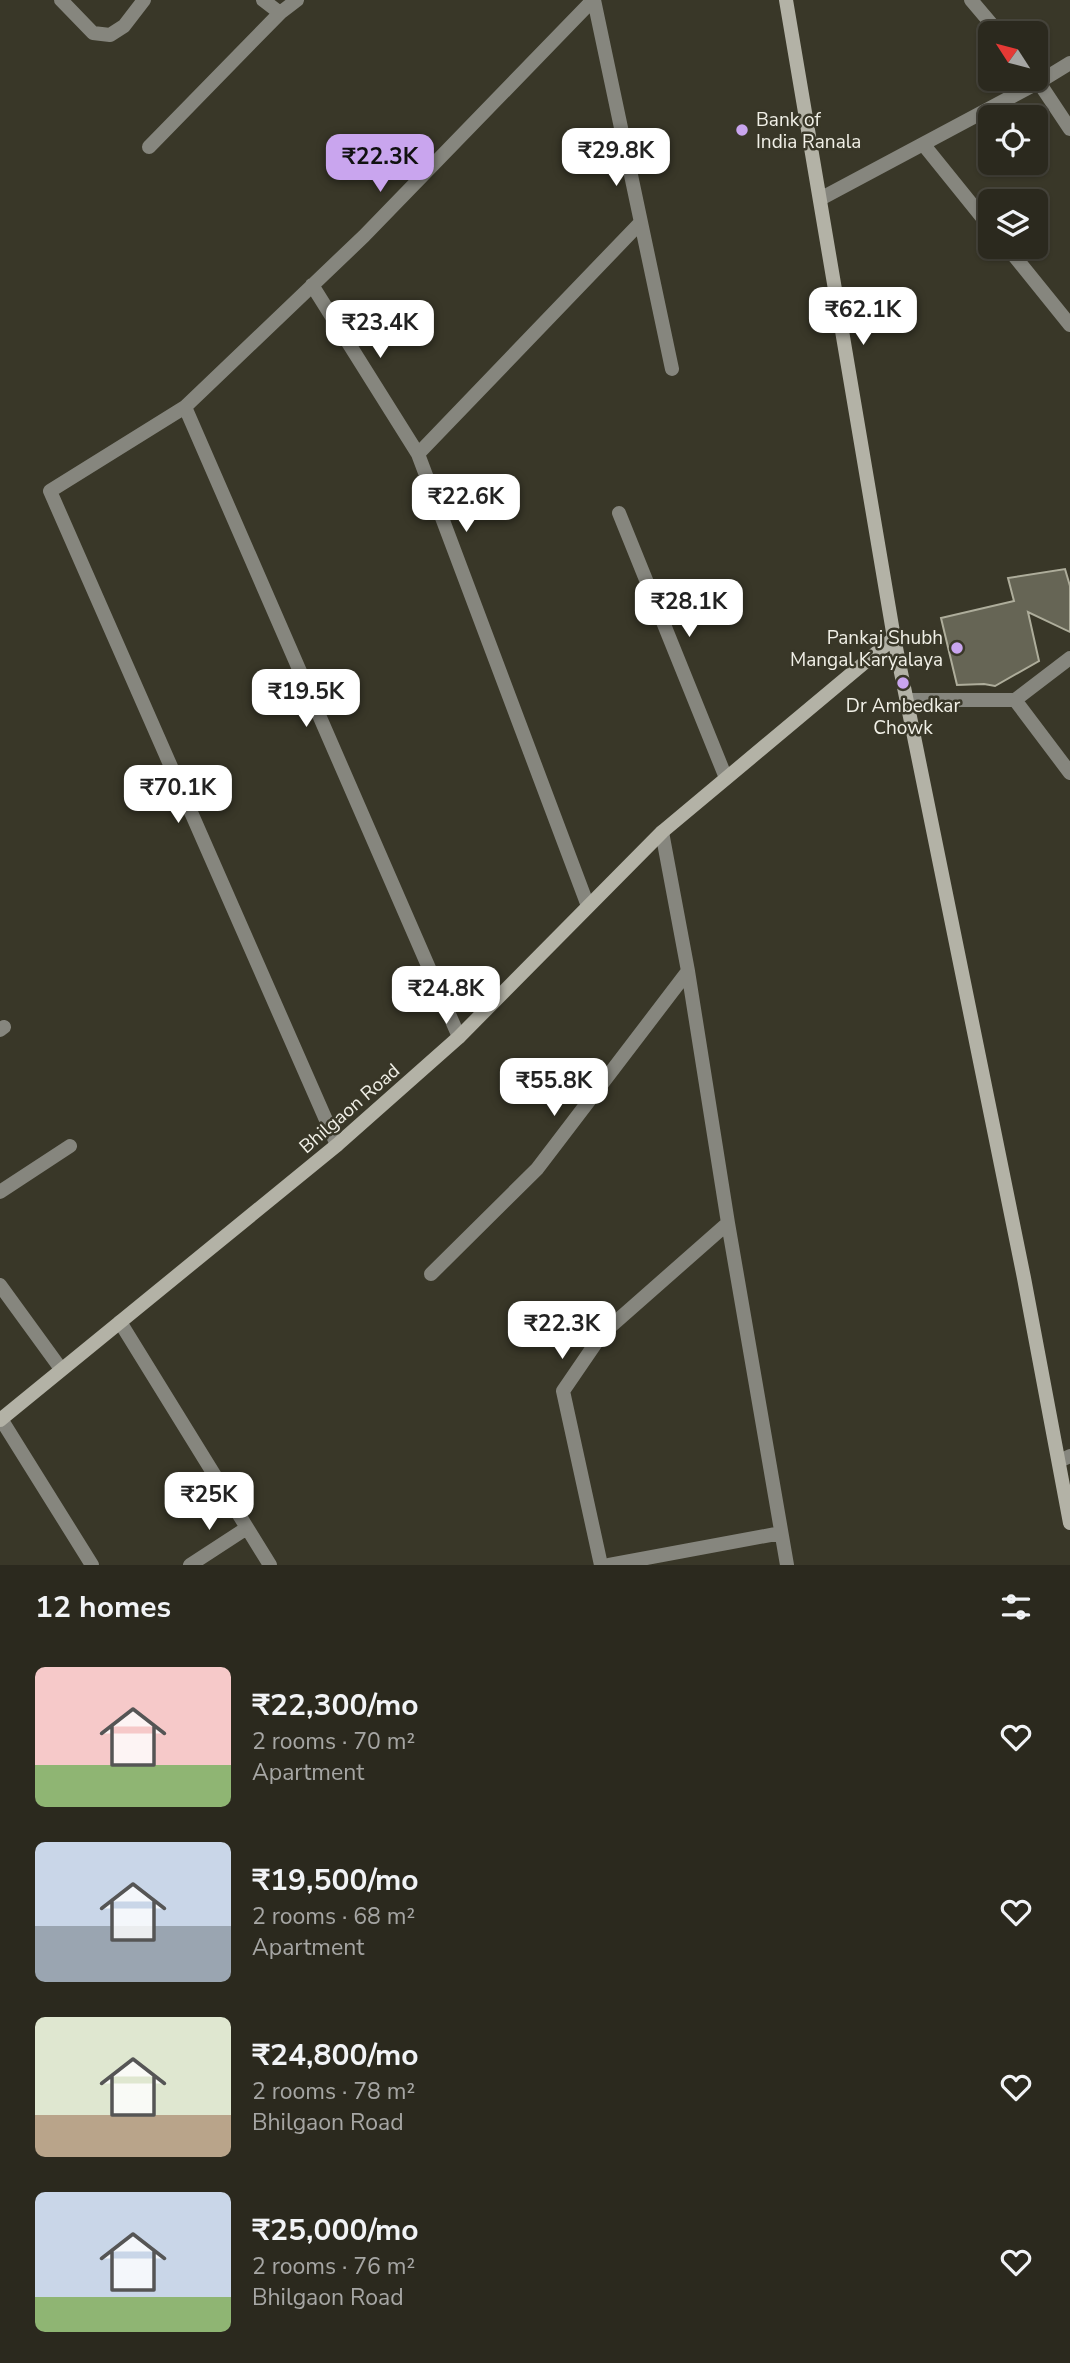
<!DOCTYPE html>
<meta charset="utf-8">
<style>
:root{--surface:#2b291e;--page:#333127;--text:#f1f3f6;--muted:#a6a6a4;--line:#47453c;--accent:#c9a5ee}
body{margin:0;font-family:"Nunito Sans",sans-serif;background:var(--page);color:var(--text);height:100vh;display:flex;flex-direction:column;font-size:26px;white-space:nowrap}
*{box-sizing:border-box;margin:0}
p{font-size:23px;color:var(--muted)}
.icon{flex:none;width:38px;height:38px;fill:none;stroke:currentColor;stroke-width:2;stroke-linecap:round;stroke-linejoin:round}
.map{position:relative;height:1565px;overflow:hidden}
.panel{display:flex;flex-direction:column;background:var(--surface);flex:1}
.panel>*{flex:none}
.needle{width:46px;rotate:306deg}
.tools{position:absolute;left:978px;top:21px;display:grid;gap:14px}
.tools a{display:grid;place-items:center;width:70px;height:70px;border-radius:10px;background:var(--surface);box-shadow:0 2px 5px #0004,0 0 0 2px var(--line);font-size:35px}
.price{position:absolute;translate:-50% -60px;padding:0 16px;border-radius:14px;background:#fff;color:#222;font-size:23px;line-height:46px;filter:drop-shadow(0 2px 4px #0008)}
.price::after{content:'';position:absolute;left:50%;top:42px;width:21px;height:16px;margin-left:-10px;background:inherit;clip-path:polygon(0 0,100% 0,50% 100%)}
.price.current{background:var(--accent);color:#111}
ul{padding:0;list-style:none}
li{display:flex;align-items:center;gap:21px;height:175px;padding:0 35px}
li span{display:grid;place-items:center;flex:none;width:196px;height:140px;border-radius:10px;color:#555}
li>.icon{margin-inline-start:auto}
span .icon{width:84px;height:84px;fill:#fffc;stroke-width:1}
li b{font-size:30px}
h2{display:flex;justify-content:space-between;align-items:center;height:84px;padding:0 35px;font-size:30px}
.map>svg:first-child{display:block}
.building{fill:#666555;stroke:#aead9b;stroke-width:2}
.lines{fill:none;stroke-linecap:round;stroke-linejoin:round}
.street{stroke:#86867e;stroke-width:14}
.secondary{stroke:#b3b2a6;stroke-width:14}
.poi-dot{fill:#c9a5ee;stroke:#393728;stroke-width:2.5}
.labels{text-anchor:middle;stroke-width:5;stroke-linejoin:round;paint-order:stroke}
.poi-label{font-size:19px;fill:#f1f0e7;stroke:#393728;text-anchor:start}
.street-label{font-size:19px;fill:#f1f0e7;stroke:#393728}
</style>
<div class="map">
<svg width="1070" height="1565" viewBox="0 0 1070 1565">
<rect width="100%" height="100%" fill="#393728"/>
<path class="building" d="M1065 569 1070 586V632L1028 612 1039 661 995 686 984 684 957 685 941 618 1014 601 1008 578Z"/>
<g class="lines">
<path class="street" d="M61 0 93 33 110 35 124 26 144 0
M263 0 280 13 297 0
M594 0 672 369
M971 0 999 33
M1036 78 1070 129
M923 144 990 227
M149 147 280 13
M820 199 1039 82 1070 63
M1007 247 1070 325
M312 285 418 454
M185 407 459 1037
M619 513 726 778
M907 700H1015L1070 658
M1015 700 1070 773
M662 832 688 971 728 1223 787 1565
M588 906 418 454 641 222
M0 1030 4 1027
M337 1145 50 491 185 407 364 236 593 0
M0 1192 70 1146
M431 1274 537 1169 688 971
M0 1285 61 1369
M120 1322 270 1565
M1 1419 92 1565
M1059 1461 1070 1456
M190 1565 247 1528
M601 1565 563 1391 602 1334 728 1223
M609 1565 781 1533"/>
<path class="secondary" d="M786 0 894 638 1024 1278 1070 1523
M0 1420 337 1145 459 1037 662 832 894 638"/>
</g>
<g class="poi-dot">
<circle cx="742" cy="130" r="7"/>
<circle cx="957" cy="648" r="7"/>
<circle cx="903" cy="683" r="7"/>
</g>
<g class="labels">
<g class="poi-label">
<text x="756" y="126">Bank of<tspan x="756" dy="22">India Ranala</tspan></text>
<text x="943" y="644" text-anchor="end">Pankaj Shubh<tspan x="943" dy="22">Mangal Karyalaya</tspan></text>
<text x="903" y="712" text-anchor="middle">Dr Ambedkar<tspan x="903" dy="22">Chowk</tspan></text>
</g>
<g class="street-label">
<text transform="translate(349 1108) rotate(-41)" y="7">Bhilgaon Road</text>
</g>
</g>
</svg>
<div class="tools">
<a><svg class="needle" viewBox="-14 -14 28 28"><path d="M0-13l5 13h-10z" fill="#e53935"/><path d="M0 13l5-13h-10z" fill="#a6a6a4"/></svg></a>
<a><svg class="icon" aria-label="locate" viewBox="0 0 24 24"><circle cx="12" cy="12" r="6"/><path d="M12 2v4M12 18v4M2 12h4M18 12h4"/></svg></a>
<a><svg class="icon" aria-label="layers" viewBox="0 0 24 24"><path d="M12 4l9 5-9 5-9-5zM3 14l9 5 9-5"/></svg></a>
</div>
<b class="price" style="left:616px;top:188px">₹29.8K</b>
<b class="price current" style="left:380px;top:194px">₹22.3K</b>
<b class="price" style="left:863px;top:347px">₹62.1K</b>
<b class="price" style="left:380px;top:360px">₹23.4K</b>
<b class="price" style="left:466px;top:534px">₹22.6K</b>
<b class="price" style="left:689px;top:639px">₹28.1K</b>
<b class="price" style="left:306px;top:729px">₹19.5K</b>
<b class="price" style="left:178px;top:825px">₹70.1K</b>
<b class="price" style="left:446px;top:1026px">₹24.8K</b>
<b class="price" style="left:554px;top:1118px">₹55.8K</b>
<b class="price" style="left:562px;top:1361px">₹22.3K</b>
<b class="price" style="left:209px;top:1532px">₹25K</b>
</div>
<section class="panel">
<h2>12 homes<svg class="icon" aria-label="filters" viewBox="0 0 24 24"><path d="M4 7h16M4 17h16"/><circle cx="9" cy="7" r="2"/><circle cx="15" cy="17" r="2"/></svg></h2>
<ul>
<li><span style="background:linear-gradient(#f6c9c9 70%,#8fb573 0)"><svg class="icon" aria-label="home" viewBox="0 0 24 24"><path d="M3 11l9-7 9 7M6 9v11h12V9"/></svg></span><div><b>₹22,300/mo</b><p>2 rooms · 70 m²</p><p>Apartment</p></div><svg class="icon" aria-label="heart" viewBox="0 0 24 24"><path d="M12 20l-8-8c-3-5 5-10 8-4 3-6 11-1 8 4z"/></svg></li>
<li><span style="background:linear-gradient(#c9d6e8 60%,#9aa5b1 0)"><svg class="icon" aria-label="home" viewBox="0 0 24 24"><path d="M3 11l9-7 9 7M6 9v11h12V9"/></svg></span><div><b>₹19,500/mo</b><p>2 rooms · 68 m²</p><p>Apartment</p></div><svg class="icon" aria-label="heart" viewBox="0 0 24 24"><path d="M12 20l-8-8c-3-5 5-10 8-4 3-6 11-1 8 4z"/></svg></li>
<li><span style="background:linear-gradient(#dfe7d0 70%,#b9a48a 0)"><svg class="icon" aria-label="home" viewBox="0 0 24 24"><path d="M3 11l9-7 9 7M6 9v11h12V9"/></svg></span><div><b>₹24,800/mo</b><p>2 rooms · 78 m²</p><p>Bhilgaon Road</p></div><svg class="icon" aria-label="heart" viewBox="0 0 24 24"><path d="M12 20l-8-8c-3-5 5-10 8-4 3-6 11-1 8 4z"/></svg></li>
<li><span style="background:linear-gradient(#c9d6e8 75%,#8fb573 0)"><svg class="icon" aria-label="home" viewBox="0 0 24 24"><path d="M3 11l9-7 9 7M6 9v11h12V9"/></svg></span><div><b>₹25,000/mo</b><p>2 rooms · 76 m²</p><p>Bhilgaon Road</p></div><svg class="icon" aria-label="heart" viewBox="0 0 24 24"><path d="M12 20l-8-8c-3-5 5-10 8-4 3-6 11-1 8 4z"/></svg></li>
</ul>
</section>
